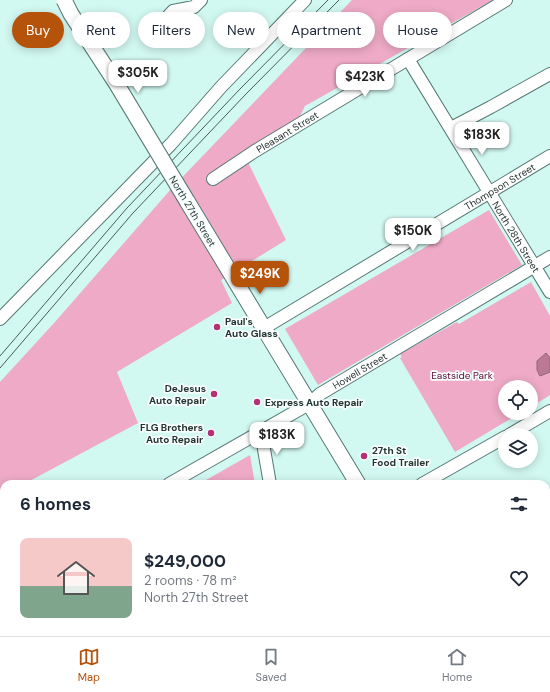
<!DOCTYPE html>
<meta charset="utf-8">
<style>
:root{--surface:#fff;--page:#f2f2f3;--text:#1f2937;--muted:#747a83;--line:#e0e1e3;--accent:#b45309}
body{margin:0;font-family:"DM Sans",sans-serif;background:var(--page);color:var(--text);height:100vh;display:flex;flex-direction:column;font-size:15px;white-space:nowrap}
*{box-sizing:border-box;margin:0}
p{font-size:13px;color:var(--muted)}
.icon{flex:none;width:22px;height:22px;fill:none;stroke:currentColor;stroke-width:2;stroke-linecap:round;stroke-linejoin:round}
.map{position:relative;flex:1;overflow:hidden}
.panel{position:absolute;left:0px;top:480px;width:550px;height:156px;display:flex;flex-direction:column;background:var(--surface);border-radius:12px 12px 0 0;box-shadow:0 2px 10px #0003}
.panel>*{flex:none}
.banner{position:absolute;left:12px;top:12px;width:526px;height:36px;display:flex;gap:8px}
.buttons{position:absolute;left:498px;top:380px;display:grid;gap:8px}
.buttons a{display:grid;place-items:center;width:40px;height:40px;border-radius:50%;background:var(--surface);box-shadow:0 2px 10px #0003;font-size:20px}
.price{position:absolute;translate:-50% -34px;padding:0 9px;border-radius:8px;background:#fff;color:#222;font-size:13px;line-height:26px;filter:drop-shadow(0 1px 2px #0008)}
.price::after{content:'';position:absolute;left:50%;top:24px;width:12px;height:9px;margin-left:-6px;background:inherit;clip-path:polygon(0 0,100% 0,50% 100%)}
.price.active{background:var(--accent);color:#fff}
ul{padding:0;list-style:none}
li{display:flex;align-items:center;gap:12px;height:100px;padding:0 20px}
li span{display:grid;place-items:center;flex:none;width:112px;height:80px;border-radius:8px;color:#555}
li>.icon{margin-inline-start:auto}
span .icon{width:48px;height:48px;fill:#fffc;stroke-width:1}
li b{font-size:17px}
h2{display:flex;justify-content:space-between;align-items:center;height:48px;padding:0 20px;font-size:17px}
.tag{padding:0 14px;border-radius:18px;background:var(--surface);box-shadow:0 2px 10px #0003;font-size:14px;line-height:36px}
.tag.active{background:var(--accent);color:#fff}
.menu{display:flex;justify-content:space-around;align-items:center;height:56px;border-top:1px solid var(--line);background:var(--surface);font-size:11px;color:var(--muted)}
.menu a{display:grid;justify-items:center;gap:2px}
.menu .active{color:var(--accent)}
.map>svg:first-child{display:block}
.green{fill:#eeaac6}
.water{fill:#bb7995;stroke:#8e6477}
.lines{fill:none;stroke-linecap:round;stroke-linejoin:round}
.minor-casing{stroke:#567874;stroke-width:14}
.major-casing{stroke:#567874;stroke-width:17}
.minor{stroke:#fff;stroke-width:12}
.major{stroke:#fff;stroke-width:15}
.tram{stroke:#485c59;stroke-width:1}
.major-bridge-casing{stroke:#567874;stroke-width:17;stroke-linecap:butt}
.major-bridge{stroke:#fff;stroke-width:15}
.poi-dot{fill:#b53176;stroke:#f7fefd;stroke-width:1.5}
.labels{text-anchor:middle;stroke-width:3.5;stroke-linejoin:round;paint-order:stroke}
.street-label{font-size:10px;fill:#243331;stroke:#f7fefd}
.poi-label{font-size:10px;font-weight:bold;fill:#243331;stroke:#f7fefd;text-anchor:start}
.park-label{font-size:10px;fill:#5c0a38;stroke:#f7fefd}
</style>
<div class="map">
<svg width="550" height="636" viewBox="0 0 550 636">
<rect width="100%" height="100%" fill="#d2f8f2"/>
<path class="green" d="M352 0H493L305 106 299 118 244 154 286 240 221 280 232 303 117 372 138 423 24 484H4V495L0 497V382L55 322 171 189Z
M489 210 522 265 318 385 285 329Z
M531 282 550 316V395L531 407V387H505V413H520L455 452 400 358 402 357 400 354 457 322 459 324Z
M250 455 255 484H199Z"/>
<path class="water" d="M546 353 550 358V372L540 376 537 370V361Z"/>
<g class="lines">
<defs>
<g id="minor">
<path d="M170 31 162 23 173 11 194 7 201 0"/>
<path id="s1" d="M408 59 550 292"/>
<path d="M451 128 491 107 550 74"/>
<path id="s2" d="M213 179 255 151 506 0"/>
<path d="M0 319 171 144 221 87 305 0"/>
<path id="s3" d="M264 328 550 156"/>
<path d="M261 432 270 484"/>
<path d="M509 435 550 411"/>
<path id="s4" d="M169 484 309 404 320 394 550 257"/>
<path d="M422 484 505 437"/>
<path d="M546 575 550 573"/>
<path d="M0 578 4 576"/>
<path d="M0 589 4 612"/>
<path d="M8 632V636"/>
<path d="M150 632 151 636"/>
<path d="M296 632 297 636"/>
<path d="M434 636 442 632"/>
</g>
<path id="major" d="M187 201 358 484
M448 632 450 636"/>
</defs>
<use href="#minor" class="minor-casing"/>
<use href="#major" class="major-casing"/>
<use href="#minor" class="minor"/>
<use href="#major" class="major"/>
<path class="tram" d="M0 356 127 208 240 89 328 0
M0 368 133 213 246 94 339 0"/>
<defs>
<path id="major-bridge" d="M64 0 71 14 116 83 187 201"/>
</defs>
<use href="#major-bridge" class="major-bridge-casing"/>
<use href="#major-bridge" class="major-bridge"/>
</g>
<g class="poi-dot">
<circle cx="217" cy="327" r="4"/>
<circle cx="214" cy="394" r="4"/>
<circle cx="257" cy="402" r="4"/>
<circle cx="211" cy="433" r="4"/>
<circle cx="364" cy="456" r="4"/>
</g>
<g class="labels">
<g class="street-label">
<text dy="4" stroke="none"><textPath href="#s2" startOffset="88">Pleasant Street</textPath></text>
<text dy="4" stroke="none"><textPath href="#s3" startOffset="275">Thompson Street</textPath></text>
<text transform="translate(193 211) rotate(59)" y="4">North 27th Street</text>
<text dy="4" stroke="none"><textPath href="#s1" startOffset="208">North 28th Street</textPath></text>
<text dy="4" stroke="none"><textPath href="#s4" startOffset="222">Howell Street</textPath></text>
</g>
<g class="poi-label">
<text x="225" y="325">Paul's<tspan x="225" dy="12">Auto Glass</tspan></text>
<text x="206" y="392" text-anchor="end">DeJesus<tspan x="206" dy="12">Auto Repair</tspan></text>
<text x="265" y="406">Express Auto Repair</text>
<text x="203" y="431" text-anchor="end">FLG Brothers<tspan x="203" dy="12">Auto Repair</tspan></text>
<text x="372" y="454">27th St<tspan x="372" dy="12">Food Trailer</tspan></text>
</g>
<g class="park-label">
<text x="462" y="379">Eastside Park</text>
</g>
</g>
</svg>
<div class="buttons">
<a><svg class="icon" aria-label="locate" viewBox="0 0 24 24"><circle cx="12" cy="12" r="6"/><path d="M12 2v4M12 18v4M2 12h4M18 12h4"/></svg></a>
<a><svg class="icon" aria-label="layers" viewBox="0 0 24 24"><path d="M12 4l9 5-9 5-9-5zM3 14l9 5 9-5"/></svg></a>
</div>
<b class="price" style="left:138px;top:94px">$305K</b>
<b class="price" style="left:365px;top:98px">$423K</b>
<b class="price" style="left:482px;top:156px">$183K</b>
<b class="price" style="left:413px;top:252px">$150K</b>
<b class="price active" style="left:260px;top:295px">$249K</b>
<b class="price" style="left:277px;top:456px">$183K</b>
<div class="banner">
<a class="tag active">Buy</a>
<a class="tag">Rent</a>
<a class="tag">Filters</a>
<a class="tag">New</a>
<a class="tag">Apartment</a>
<a class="tag">House</a>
</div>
<section class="panel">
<h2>6 homes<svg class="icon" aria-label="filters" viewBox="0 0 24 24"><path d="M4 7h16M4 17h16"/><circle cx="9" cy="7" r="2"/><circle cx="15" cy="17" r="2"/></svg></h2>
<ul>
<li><span style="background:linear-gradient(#f6c9c9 60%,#7fa58c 0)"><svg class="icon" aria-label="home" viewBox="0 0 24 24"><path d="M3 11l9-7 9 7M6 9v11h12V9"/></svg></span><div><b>$249,000</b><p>2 rooms · 78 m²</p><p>North 27th Street</p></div><svg class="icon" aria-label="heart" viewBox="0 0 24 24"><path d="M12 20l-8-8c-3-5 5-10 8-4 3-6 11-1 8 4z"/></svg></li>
</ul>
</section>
</div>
<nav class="menu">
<a class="active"><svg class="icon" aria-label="map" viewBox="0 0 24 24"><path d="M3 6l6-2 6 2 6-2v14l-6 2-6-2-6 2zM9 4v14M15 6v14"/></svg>Map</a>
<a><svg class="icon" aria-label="saved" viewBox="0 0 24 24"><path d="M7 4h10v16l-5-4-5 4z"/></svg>Saved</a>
<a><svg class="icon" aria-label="home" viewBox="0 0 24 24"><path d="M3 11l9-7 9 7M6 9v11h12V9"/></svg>Home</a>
</nav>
